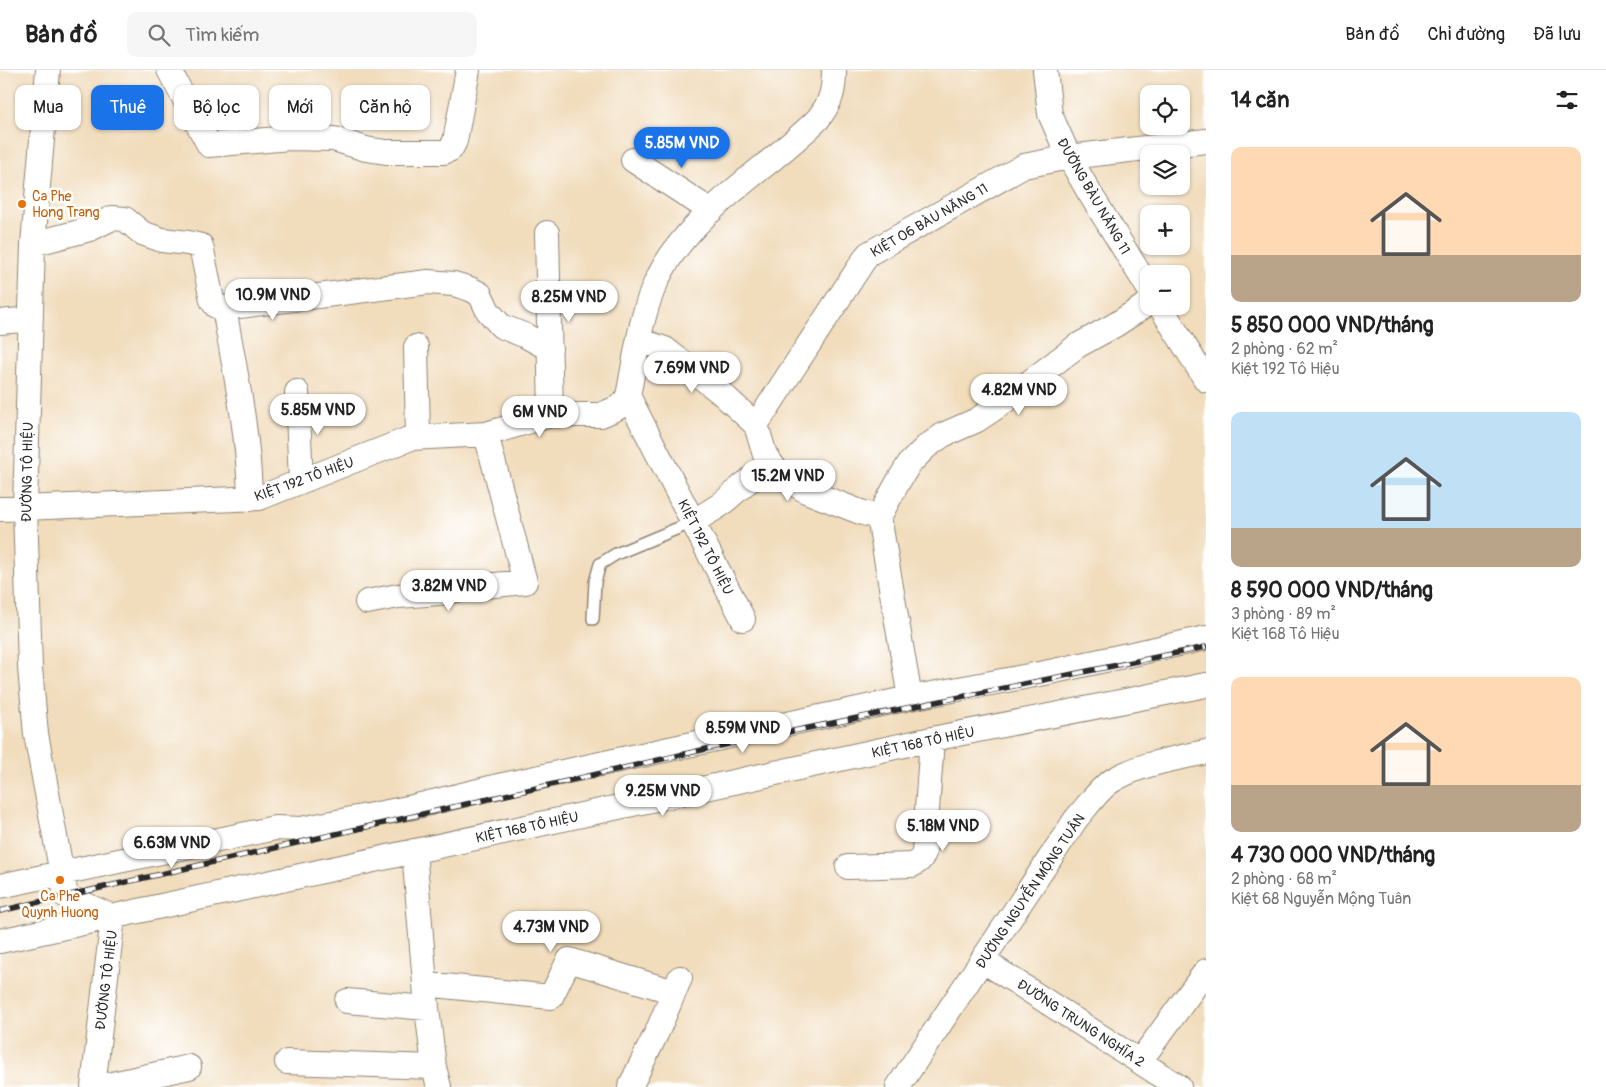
<!DOCTYPE html>
<html lang="vi">
<meta charset="utf-8">
<style>
:root{--surface:#fff;--page:#f6f6f6;--text:#222;--muted:#767676;--line:#e0e0e0;--accent:#1a73e8}
body{margin:0;font-family:Pangolin,sans-serif;background:var(--page);color:var(--text);height:100vh;display:flex;flex-direction:column;font-size:19px;white-space:nowrap}
*{box-sizing:border-box;margin:0}
p{font-size:16px;color:var(--muted)}
.icon{flex:none;width:28px;height:28px;fill:none;stroke:currentColor;stroke-width:2;stroke-linecap:round;stroke-linejoin:round}
.map{position:relative;flex:1;overflow:hidden}
.details{display:flex;flex-direction:column;background:var(--surface);width:400px}
.details>*{flex:none}
.banner{position:absolute;left:15px;top:15px;width:475px;height:45px;display:flex;gap:10px}
.tools{position:absolute;left:1140px;top:15px;display:grid;gap:10px}
.tools a{display:grid;place-items:center;width:50px;height:50px;border-radius:10px;background:var(--surface);box-shadow:0 1px 4px #0004;font-size:25px}
.price{position:absolute;translate:-50% -42px;padding:0 11px;border-radius:18px;background:#fff;color:#222;font-size:16px;line-height:32px;filter:drop-shadow(0 1px 2px #0008)}
.price::after{content:'';position:absolute;left:50%;top:30px;width:15px;height:11px;margin-left:-8px;background:inherit;clip-path:polygon(0 0,100% 0,50% 100%)}
.price.on{background:var(--accent);color:#fff}
ul{padding:0;list-style:none}
li{display:grid;align-content:center;gap:10px;height:265px;padding:0 25px}
li span{display:grid;place-items:center;height:155px;border-radius:10px;color:#555}
li>.icon{margin-inline-start:auto}
span .icon{width:90px;height:90px;fill:#fffc;stroke-width:1}
li b{font-size:21px}
h2{display:flex;justify-content:space-between;align-items:center;height:60px;padding:0 25px;font-size:21px}
.tag{padding:0 18px;border-radius:10px;background:var(--surface);box-shadow:0 1px 4px #0004;font-size:18px;line-height:45px}
.tag.on{background:var(--accent);color:#fff}
header{display:flex;align-items:center;gap:30px;box-sizing:border-box;height:70px;padding:0 25px;background:var(--surface);border-bottom:1px solid var(--line)}
header strong{font-size:24px}
nav{display:flex;gap:28px;margin-inline-start:auto;font-size:18px}
.search{width:350px;height:45px;background:var(--page);display:flex;align-items:center;gap:12px;box-sizing:border-box;padding:0 18px;border-radius:10px;color:var(--muted);font-size:19px}
main{display:flex;flex:1;min-height:0}
.map>svg:first-child{display:block}
.lines{fill:none;stroke-linecap:round;stroke-linejoin:round}
.service-casing{stroke:#8e8473;stroke-width:14}
.minor-casing{stroke:#8e8473;stroke-width:26}
.service{stroke:#fff;stroke-width:11}
.minor{stroke:#fff;stroke-width:24}
.rail-casing{stroke:#2b2b2b;stroke-width:5.5}
.rail{stroke:#fff;stroke-width:4;stroke-dasharray:11;stroke-linecap:butt}
.food-dot{fill:#e8710a;stroke:#fff;stroke-width:2}
.labels{text-anchor:middle;stroke-width:5;stroke-linejoin:round;paint-order:stroke}
.food-label{font-size:14px;fill:#c56008;stroke:#fff;text-anchor:start}
.street-label{font-size:14px;fill:#2b2b2b;stroke:#fff}
</style>
<header>
<strong>Bản đồ</strong>
<div class="search"><svg class="icon" aria-label="search" viewBox="0 0 24 24"><circle cx="10" cy="10" r="6"/><path d="M15 15l6 6"/></svg>Tìm kiếm</div>
<nav><a>Bản đồ</a><a>Chỉ đường</a><a>Đã lưu</a></nav>
</header>
<main>
<div class="map">
<svg width="1206" height="1017" viewBox="0 0 1206 1017">
<rect width="100%" height="100%" fill="#fff"/>
<filter id="ink" filterUnits="userSpaceOnUse"><feTurbulence type="fractalNoise" baseFrequency=".02" numOctaves="2"/><feDisplacementMap in="SourceGraphic" scale="10" xChannelSelector="R" yChannelSelector="G"/><feConvolveMatrix kernelMatrix="1 2 1 2 8 2 1 2 1" color-interpolation-filters="sRGB"/></filter>
<filter id="wash" filterUnits="userSpaceOnUse"><feTurbulence type="fractalNoise" baseFrequency=".0096" numOctaves="4" result="noise"/><feDisplacementMap in="SourceGraphic" scale="20" xChannelSelector="R" yChannelSelector="G"/><feGaussianBlur stdDeviation="1.12" result="paint"/><feColorMatrix in="noise" values="0 0 0 0 0 0 0 0 0 0 0 0 0 0 0 0 0 1.4 0 .05"/><feComposite in="paint" operator="in"/></filter>
<g filter="url(#wash)">
<rect width="100%" height="100%" fill="#f1dcbb"/>
</g>
<g filter="url(#ink)">
<g class="lines">
<defs>
<path id="service" d="M593 549 595 512 600 494 616 484 693 452"/>
<path id="minor" d="M48 0 33 174 25 437 30 598 36 664 66 826 113 847 93 1017
M169 0 209 75 290 68 334 69 366 79 386 82H444L451 79 455 71 468 0
M1045 0 1050 44 1069 87 1089 122 1149 219
M633 90 711 141
M547 163 551 345
M33 174 90 159 112 148 125 149 142 163 162 170 188 173 201 176 212 230 216 236 224 238 428 212 454 214 470 219 480 224 488 241 501 256 526 266 550 279
M1160 236 1206 310
M224 238C235 301 249 365 250 429
M0 252 31 249
M639 270 665 279 720 322 756 355 765 385 779 404 806 421 863 443 879 447
M416 277 418 366
M297 322 301 411
M628 326 743 549
M756 355 868 184 1024 96 1069 87 1206 71
M0 439 259 428 411 368 486 364 551 345H601L617 338 624 333 628 326C635 292 640 250 653 219 683 145 763 104 818 49 831 32 834 22 834 0
M693 452C702 446 711 441 720 435 739 420 749 406 774 398
M367 532 398 526 440 523 475 517 525 512 486 364
M910 628 879 447 898 412 909 394 926 377 943 365 977 350 1001 334 1077 276 1115 255 1149 233
M414 781 427 938 434 997 439 1017
M848 797 912 795C918 792 921 790 924 783L932 669
M0 816 275 758 301 759 413 737 503 715 711 670 910 628 1045 603 1206 568
M0 871 932 669 1206 615
M982 890 1179 1017
M425 914 551 927 569 890 674 922
M347 931 427 938
M1140 991 1206 901
M287 992 434 997
M99 1017 189 997
M630 1017 657 962 680 908
M898 1017 1076 749C1085 739 1100 718 1110 712 1138 694 1174 689 1206 682"/>
</defs>
<use href="#service" class="service-casing"/>
<use href="#minor" class="minor-casing"/>
<use href="#service" class="service"/>
<use href="#minor" class="minor"/>
<defs>
<path id="rail" d="M0 841 715 677 1206 577"/>
</defs>
<use href="#rail" class="rail-casing"/>
<use href="#rail" class="rail"/>
</g>
</g>
<g class="food-dot">
<circle cx="22" cy="134" r="5"/>
<circle cx="60" cy="810" r="5"/>
</g>
<g class="labels">
<g class="food-label">
<text x="32" y="131">Ca Phe<tspan x="32" dy="16">Hong Trang</tspan></text>
<text x="60" y="831" text-anchor="middle">Ca Phe<tspan x="60" dy="16">Quynh Huong</tspan></text>
</g>
<g class="street-label">
<text transform="translate(1094 126) rotate(60)" y="5">ĐƯỜNG BÀU NĂNG 11</text>
<text transform="translate(929 150) rotate(-30)" y="5">KIỆT 06 BÀU NĂNG 11</text>
<text transform="translate(27 402) rotate(-89)" y="5">ĐƯỜNG TÔ HIỆU</text>
<text transform="translate(304 409) rotate(-20)" y="5">KIỆT 192 TÔ HIỆU</text>
<text transform="translate(706 477) rotate(63)" y="5">KIỆT 192 TÔ HIỆU</text>
<text transform="translate(923 672) rotate(-12)" y="5">KIỆT 168 TÔ HIỆU</text>
<text transform="translate(527 757) rotate(-12)" y="5">KIỆT 168 TÔ HIỆU</text>
<text transform="translate(1030 821) rotate(-56)" y="5">ĐƯỜNG NGUYỄN MỘNG TUÂN</text>
<text transform="translate(106 910) rotate(-83)" y="5">ĐƯỜNG TÔ HIỆU</text>
<text transform="translate(1081 953) rotate(33)" y="5">ĐƯỜNG TRUNG NGHĨA 2</text>
</g>
</g>
</svg>
<div class="tools">
<a><svg class="icon" aria-label="locate" viewBox="0 0 24 24"><circle cx="12" cy="12" r="6"/><path d="M12 2v4M12 18v4M2 12h4M18 12h4"/></svg></a>
<a><svg class="icon" aria-label="layers" viewBox="0 0 24 24"><path d="M12 4l9 5-9 5-9-5zM3 14l9 5 9-5"/></svg></a>
<a>+</a>
<a>−</a>
</div>
<b class="price on" style="left:682px;top:99px">5.85M VND</b>
<b class="price" style="left:273px;top:251px">10.9M VND</b>
<b class="price" style="left:569px;top:253px">8.25M VND</b>
<b class="price" style="left:692px;top:324px">7.69M VND</b>
<b class="price" style="left:1019px;top:346px">4.82M VND</b>
<b class="price" style="left:318px;top:366px">5.85M VND</b>
<b class="price" style="left:540px;top:368px">6M VND</b>
<b class="price" style="left:788px;top:432px">15.2M VND</b>
<b class="price" style="left:449px;top:542px">3.82M VND</b>
<b class="price" style="left:743px;top:684px">8.59M VND</b>
<b class="price" style="left:663px;top:747px">9.25M VND</b>
<b class="price" style="left:943px;top:782px">5.18M VND</b>
<b class="price" style="left:172px;top:799px">6.63M VND</b>
<b class="price" style="left:551px;top:883px">4.73M VND</b>
<div class="banner">
<a class="tag">Mua</a>
<a class="tag on">Thuê</a>
<a class="tag">Bộ lọc</a>
<a class="tag">Mới</a>
<a class="tag">Căn hộ</a>
</div>
</div>
<section class="details">
<h2>14 căn<svg class="icon" aria-label="filters" viewBox="0 0 24 24"><path d="M4 7h16M4 17h16"/><circle cx="9" cy="7" r="2"/><circle cx="15" cy="17" r="2"/></svg></h2>
<ul>
<li><span style="background:linear-gradient(#ffd9b3 70%,#b9a48a 0)"><svg class="icon" aria-label="home" viewBox="0 0 24 24"><path d="M3 11l9-7 9 7M6 9v11h12V9"/></svg></span><div><b>5 850 000 VND/tháng</b><p>2 phòng · 62 m²</p><p>Kiệt 192 Tô Hiệu</p></div></li>
<li><span style="background:linear-gradient(#bfe0f5 75%,#b9a48a 0)"><svg class="icon" aria-label="home" viewBox="0 0 24 24"><path d="M3 11l9-7 9 7M6 9v11h12V9"/></svg></span><div><b>8 590 000 VND/tháng</b><p>3 phòng · 89 m²</p><p>Kiệt 168 Tô Hiệu</p></div></li>
<li><span style="background:linear-gradient(#ffd9b3 70%,#b9a48a 0)"><svg class="icon" aria-label="home" viewBox="0 0 24 24"><path d="M3 11l9-7 9 7M6 9v11h12V9"/></svg></span><div><b>4 730 000 VND/tháng</b><p>2 phòng · 68 m²</p><p>Kiệt 68 Nguyễn Mộng Tuân</p></div></li>
</ul>
</section>
</main>
